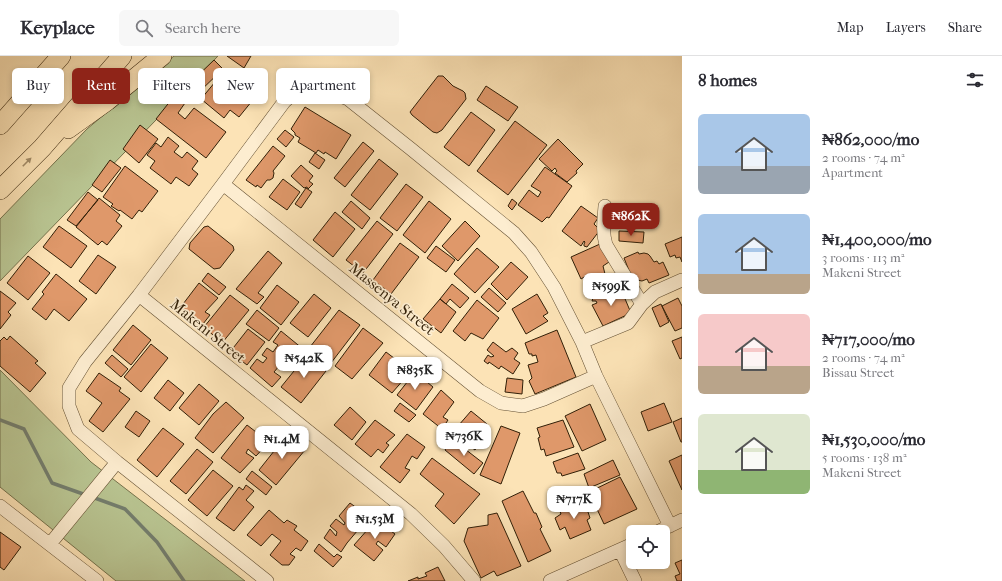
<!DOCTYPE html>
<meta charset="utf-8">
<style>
:root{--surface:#fff;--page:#f7f7f7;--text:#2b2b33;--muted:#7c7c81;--line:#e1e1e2;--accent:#8f2418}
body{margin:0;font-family:"IM FELL French Canon",serif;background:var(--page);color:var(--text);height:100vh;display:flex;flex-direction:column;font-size:15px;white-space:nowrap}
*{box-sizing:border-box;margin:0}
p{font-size:13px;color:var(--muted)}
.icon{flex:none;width:22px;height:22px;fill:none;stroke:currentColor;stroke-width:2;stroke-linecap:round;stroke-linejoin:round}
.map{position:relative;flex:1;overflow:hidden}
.details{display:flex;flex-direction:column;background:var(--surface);width:320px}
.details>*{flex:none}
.top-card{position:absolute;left:12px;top:12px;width:380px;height:36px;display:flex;gap:8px}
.buttons{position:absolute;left:626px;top:469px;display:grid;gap:8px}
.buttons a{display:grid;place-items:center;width:44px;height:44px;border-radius:6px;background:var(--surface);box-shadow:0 2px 6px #0003;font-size:20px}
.price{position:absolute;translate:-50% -34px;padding:0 9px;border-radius:8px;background:#fff;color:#222;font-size:13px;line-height:26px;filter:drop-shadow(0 1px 2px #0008)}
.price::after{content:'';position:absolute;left:50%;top:24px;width:12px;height:9px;margin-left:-6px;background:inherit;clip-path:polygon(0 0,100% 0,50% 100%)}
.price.selected{background:var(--accent);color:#fff}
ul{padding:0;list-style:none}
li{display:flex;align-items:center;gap:12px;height:100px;padding:0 16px}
li span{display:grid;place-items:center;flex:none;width:112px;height:80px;border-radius:6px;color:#555}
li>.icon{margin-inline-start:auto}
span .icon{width:48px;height:48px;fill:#fffc;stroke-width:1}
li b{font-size:17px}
h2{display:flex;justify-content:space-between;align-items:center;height:48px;padding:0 16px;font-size:17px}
.pill{padding:0 14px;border-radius:6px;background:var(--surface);box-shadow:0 2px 6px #0003;font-size:14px;line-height:36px}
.pill.selected{background:var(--accent);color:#fff}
header{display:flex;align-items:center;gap:24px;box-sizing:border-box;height:56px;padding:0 20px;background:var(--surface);border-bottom:1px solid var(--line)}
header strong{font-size:19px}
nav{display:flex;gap:22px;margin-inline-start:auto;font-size:14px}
.search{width:280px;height:36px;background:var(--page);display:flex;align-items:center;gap:10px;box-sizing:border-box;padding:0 14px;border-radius:6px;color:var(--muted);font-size:15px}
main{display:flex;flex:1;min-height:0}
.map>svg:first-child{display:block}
.green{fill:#b9c592;stroke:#75724c}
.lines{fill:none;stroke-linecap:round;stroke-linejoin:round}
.stream{stroke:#747e6e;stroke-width:3.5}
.building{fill:#df986a;stroke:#311f07}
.minor-casing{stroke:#645033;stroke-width:14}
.highway-casing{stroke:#311f07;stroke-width:20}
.minor{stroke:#fdedd0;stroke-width:13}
.highway{stroke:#fce3b6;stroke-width:19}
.oneway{fill:#a18b67}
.labels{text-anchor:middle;stroke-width:3.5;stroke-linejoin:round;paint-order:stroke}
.street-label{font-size:15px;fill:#311f07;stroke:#fdedd0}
</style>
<header>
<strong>Keyplace</strong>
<div class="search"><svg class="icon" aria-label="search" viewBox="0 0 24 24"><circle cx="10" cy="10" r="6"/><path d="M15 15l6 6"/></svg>Search here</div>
<nav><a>Map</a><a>Layers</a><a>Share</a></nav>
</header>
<main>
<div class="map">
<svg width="682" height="525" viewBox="0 0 682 525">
<rect width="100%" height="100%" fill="#fce3b6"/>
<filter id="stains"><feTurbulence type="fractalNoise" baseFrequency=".005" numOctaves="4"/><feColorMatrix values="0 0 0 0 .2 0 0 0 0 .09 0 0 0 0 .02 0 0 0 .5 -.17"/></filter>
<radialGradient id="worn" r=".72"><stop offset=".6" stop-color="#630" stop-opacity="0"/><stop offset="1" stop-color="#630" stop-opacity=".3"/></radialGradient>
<path class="green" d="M174 0H218L0 225V163L87 73Z
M0 314 91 406 245 525H116L0 431Z"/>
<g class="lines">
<path class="stream" d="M0 364 24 373 52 427 86 439
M92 441 125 453 157 486 184 525"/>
</g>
<path class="building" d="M227 0H251L244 12Z
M214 4 223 13 197 38 188 29Z
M225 14 247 32 243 38 252 45 239 61 230 54 224 62 201 43Z
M438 20H443L453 30 463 35 465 37 466 43 442 74 437 77 433 76 412 59 410 56Z
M486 30 518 51 508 65 477 44Z
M175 39 185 47 178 57 185 63 194 52 226 76 206 102 156 63Z
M305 51 351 79 336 103 325 96 324 98 318 94 316 97 298 86 300 82 295 79V77L291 73Z
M471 56 495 74 469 110 444 91Z
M515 65 547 89 508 139 477 115Z
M140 69 158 83 139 107 123 93Z
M285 74 294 81 286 91 277 83Z
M168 81 179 90 174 96 182 102 187 96 198 105 192 113 198 118 189 130 176 121 171 128 150 112 155 105 147 99 156 87 161 91Z
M558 83 583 108 576 115 577 117 567 126 555 117 557 115 555 112 552 115 539 103Z
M363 86 374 95 345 131 334 122Z
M273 90 285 100 273 115 274 117 273 122 270 124H267L261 132 257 129 256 131 246 124Z
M315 97 325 104 319 113 309 106Z
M379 103 398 118 370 154 351 139Z
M110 104 121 112 102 136 92 129Z
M301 109 313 120 309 125 313 128 308 133 307 131 304 132 291 120Z
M125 110 158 135 142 156 139 154 132 163 120 154 119 155 111 150 113 148 103 141Z
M545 111 572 130 549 162 547 161 542 166 518 149 529 134 538 141 541 136 531 130Z
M283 123 300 136 287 154 269 141Z
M406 128 423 141 397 175 380 162Z
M306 132 312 136 301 152 295 148Z
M88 136 98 144 76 170 67 164Z
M99 142 120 159 116 165 122 170 107 189 102 185 98 189 76 171Z
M512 143 517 147 512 154 508 150Z
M351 145 370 162 362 173 342 156Z
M429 145 451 163 425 197 403 179Z
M581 150 598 162 594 168 600 174 587 191 584 190V188L585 186 584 185 581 190 562 175Z
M335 156 355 173 333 201 313 184Z
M377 165 393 178 363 217 346 204Z
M465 165 480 180 458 205 442 190Z
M59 170 87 190 71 212 43 191Z
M208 170 233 190 234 194 220 212 214 213 189 193 190 187 204 171Z
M619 175 644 176 643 187 619 185Z
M682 181V206L680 201 676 202 675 199 670 201 665 188Z
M400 187 419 201 391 238 373 224Z
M600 188 609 206 603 210 605 218 587 227 584 225 585 223 587 222 586 220 581 223 571 201Z
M436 190 455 204 446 216 427 202Z
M477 192 499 211 475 237 454 218Z
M268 195 282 207 258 237 264 241 257 248 236 233Z
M638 196 639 198 644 197 648 198 650 200 654 206 657 205 659 208 663 206 669 219 649 227 647 223 642 225 637 224 636 221 632 222 624 202Z
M98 199 116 211 96 238 79 225Z
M28 200 50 217 28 244 7 227Z
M511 206 528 221 507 244 491 228Z
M208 217 226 231 219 239 202 225Z
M56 218 87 243 69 265 54 253 46 264 32 253 44 238 42 236Z
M199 227 218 242 205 256 210 259 203 268 199 265 196 268 189 261 187 265 181 259 185 255 180 252Z
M452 228 469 242 460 252 450 243 446 248 440 243Z
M277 229 299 246 281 269 260 252Z
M489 232 506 247 498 256 481 241Z
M611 233 616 240 623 238 631 257 603 270 592 249 597 247 596 245H592L593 242Z
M0 235 16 247 8 256 11 259 0 273Z
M314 238 331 252 308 281 290 267Z
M537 238 548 257 543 260 548 265 526 278 512 253Z
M230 239 249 254 222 287 204 271Z
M678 242 682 250V272L675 275 662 250Z
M440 243 456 256 441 277 423 263Z
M477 244 499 262 483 283 471 277 465 285 453 275Z
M661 248 669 266 660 271 652 252Z
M257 254 279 272 269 285 246 268Z
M339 254 360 269 331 307 310 291Z
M133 269 151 284 131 309 113 294Z
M363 272 383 287 352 323 335 310Z
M248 273 265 286 247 309 230 296Z
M557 274 576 321 535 338 529 325 532 322 528 309 538 306 536 299 532 300V298H529L525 287Z
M281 275 303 293 294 303 289 298 286 302 291 307 285 314 280 309 274 316 281 321 272 331 250 312 257 303 263 307 267 302 262 299 267 292 273 296 278 289 273 286Z
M10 280 38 305 35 307 46 317 30 336 0 310V285L4 281 7 284Z
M682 281V302L680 303 672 285Z
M493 286 506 296 512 292 518 297 514 303 520 307 513 318 501 310 499 313 489 306 488 308 484 305 488 299 491 301 494 300 487 294Z
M151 288 168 302 141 336 124 321Z
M386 296 411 315 392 337 369 319Z
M112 299 128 313 121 321 105 307Z
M307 299 326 315 301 347 281 331Z
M415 316 433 331 416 354 397 339Z
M99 317 121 332 119 335 130 343 103 376 89 365 102 347 86 335Z
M507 322 523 324 522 338 505 336Z
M168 324 184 337 170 355 154 342Z
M199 328 219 345 199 369 179 352Z
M441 334 454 346 443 361 448 364 442 373 423 358Z
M226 346 244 362 213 397 195 382 213 358Z
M400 347 416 359 409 366 394 355Z
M664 347 672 366 648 375 641 356Z
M590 348 606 384 582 395 565 360Z
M350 351 366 366 352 384 334 369Z
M136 355 150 365 139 381 125 371Z
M471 355 487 368 479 377 485 380 475 394 452 377Z
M682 362V386H681L673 366Z
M375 364 395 379 386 387 389 389 383 397 378 393 371 401 355 388Z
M563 364 574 391 546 400 544 393 541 394 538 382 540 381 537 372Z
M247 369 269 386 256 400 248 393 246 397 254 402 240 417 221 402Z
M501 370 520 377 501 428 480 419Z
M163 372 184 388 157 421 137 404Z
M407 378 425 391 417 403 412 400 405 412 410 414 400 427 380 411Z
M286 380 305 394 276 429 259 414Z
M452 383 483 407 474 418 445 394Z
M197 393 213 406 186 438 170 425Z
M578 397 585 413 562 420 561 417H557L553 406Z
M682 399V434L669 405Z
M432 402 480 438 454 468 435 450 444 438 420 418Z
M613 404 620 419 589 432 584 418Z
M213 414 233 430 207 460 188 444Z
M252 415 272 431 266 439 246 423Z
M620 421 637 453 604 468 589 436Z
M246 429 254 435 246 444 254 451 234 475 216 462 239 431 243 434Z
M523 435 534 457H536L542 471 540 473 551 495 528 506 502 445Z
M576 446 579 452 586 450 590 462 587 464 591 474 570 483 565 471 560 474 555 462 561 458 559 453Z
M350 447 369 461 347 487 341 496 324 482 330 473 336 480 337 476 330 470 336 463 344 469 345 467 339 460Z
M269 454 284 467 287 464 297 470 294 474 308 485 301 495 296 492 290 498 295 501 289 509H282L270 499 281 485 272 478 261 490 247 479Z
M497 457 521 510 497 520 494 515 481 522 464 485 468 472 488 469V459Z
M376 464 395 478 386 491 378 485 376 488 383 494 374 505 354 489Z
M0 476 21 491 4 514 0 511Z
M319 488 334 501 337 498 342 501 333 511 314 495Z
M682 504V525H677L675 520 680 518 675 507Z
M438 511 445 525H408L418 521V523L427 520 425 517Z"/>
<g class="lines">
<defs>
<path id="minor" d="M223 128 480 335 501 347 523 350 544 343 596 320
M605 150C604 164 602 176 606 189L642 248
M139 239 411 458 444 490 474 525
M582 286 628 267 642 248 655 236 682 224
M0 450 97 525
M657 476 682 464
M50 488 117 406
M620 494 635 525
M267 525 117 406 78 373 69 350V332L85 306 139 239 223 128 284 46 295 36 305 32 323 34 348 43 411 93 514 177 531 196 554 231 582 286 596 320 670 470
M550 525 633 488"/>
<path id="highway" d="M0 69 61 0
M68 73 107 45 162 0
M0 134 42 92 122 0"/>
</defs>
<use href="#minor" class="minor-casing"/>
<use href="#highway" class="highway-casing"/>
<use href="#minor" class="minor"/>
<use href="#highway" class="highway"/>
</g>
<defs><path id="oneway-solid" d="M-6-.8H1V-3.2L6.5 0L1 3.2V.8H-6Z"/></defs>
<use class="oneway" href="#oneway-solid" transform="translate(27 106) rotate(-45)"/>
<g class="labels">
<g class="street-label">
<text transform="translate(392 243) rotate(39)" y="5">Massenya Street</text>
<text transform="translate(208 275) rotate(39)" y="5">Makeni Street</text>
</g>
</g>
<rect width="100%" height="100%" filter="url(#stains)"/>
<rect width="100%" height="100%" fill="url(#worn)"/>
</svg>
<div class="buttons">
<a><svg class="icon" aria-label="locate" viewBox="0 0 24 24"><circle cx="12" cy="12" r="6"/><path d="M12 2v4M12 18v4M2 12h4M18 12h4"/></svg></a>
</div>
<b class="price selected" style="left:631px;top:181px">₦862K</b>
<b class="price" style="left:611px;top:251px">₦599K</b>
<b class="price" style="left:304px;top:323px">₦542K</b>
<b class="price" style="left:415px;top:335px">₦835K</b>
<b class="price" style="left:464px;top:401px">₦736K</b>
<b class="price" style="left:282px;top:404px">₦1.4M</b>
<b class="price" style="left:574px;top:464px">₦717K</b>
<b class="price" style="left:375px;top:484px">₦1.53M</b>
<div class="top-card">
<a class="pill">Buy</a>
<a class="pill selected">Rent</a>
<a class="pill">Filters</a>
<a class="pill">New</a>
<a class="pill">Apartment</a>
</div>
</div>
<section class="details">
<h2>8 homes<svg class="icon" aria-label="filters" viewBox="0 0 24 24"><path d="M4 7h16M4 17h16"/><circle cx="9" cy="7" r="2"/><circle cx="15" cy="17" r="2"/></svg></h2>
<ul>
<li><span style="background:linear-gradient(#a9c7e8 65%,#9aa5b1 0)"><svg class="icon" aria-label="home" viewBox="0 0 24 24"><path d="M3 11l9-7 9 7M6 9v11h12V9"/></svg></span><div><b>₦862,000/mo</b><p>2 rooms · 74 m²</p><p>Apartment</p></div></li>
<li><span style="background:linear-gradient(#a9c7e8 75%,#b9a48a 0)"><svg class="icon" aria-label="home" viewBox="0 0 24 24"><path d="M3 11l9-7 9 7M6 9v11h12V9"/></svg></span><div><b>₦1,400,000/mo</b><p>3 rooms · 113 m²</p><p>Makeni Street</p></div></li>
<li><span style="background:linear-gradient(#f6c9c9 65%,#b9a48a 0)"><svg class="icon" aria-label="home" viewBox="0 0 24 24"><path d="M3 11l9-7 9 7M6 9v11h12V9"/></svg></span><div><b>₦717,000/mo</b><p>2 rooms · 74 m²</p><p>Bissau Street</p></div></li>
<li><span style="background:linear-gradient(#dfe7d0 70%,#8fb573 0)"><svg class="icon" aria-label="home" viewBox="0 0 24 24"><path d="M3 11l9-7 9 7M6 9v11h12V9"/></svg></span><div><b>₦1,530,000/mo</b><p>5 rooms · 138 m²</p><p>Makeni Street</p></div></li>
</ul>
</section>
</main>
